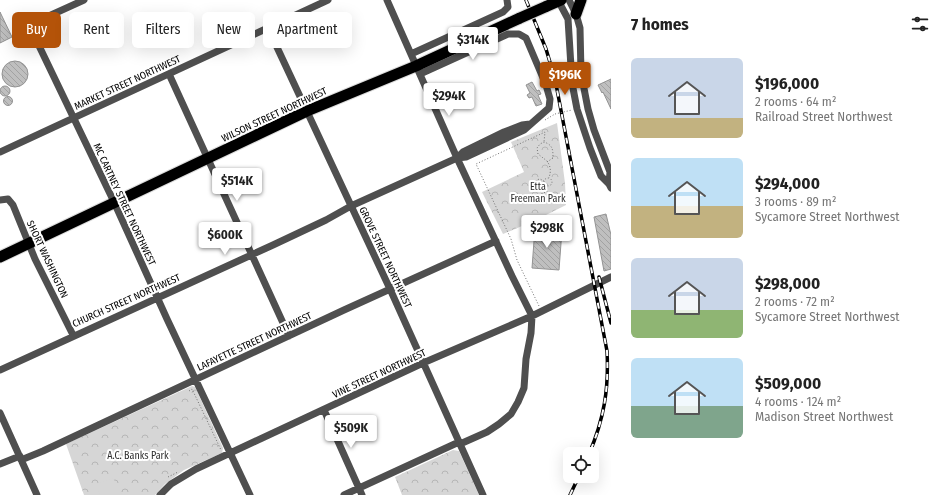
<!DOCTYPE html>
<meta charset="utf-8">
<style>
:root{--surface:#fff;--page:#f6f6f6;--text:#222;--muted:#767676;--accent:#b45309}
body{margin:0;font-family:"Fira Sans Condensed",sans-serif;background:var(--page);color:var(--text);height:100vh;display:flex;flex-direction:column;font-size:15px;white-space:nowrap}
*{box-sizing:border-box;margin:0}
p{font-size:13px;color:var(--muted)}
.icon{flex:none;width:22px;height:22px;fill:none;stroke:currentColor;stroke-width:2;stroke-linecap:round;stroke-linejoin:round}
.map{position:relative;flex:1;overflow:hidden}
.side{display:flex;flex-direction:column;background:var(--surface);width:340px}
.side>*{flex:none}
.hud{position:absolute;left:12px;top:12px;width:380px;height:36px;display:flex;gap:8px}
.buttons{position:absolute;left:563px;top:447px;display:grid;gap:8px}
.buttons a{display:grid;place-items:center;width:36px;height:36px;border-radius:6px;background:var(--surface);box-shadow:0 4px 16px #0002;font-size:20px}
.price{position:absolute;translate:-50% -34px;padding:0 9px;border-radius:4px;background:#fff;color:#222;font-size:13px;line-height:26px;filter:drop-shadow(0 1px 2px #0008)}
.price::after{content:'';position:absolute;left:50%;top:24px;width:12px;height:9px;margin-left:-6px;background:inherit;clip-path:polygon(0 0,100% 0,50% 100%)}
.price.current{background:var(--accent);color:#fff}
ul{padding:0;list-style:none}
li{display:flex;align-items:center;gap:12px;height:100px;padding:0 20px}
li span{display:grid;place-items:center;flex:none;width:112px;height:80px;border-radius:6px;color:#555}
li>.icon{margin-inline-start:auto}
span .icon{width:48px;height:48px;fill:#fffc;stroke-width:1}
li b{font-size:17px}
h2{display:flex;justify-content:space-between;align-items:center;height:48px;padding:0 20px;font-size:17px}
.pill{padding:0 14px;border-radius:6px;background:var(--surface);box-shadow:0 4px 16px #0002;font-size:14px;line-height:36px}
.pill.current{background:var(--accent);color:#fff}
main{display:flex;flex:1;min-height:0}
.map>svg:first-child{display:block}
.forest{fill:url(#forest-crowns)}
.pitch{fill:#d6d6d6}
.building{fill:url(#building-back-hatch);stroke:#939393}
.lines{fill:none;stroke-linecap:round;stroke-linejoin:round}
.highway-casing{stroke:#dbdbdb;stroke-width:13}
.path{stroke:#717171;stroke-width:1;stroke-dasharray:1 2;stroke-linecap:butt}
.minor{stroke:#4f4f4f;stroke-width:7}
.highway{stroke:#000;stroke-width:11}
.rail-casing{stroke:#000;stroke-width:3.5}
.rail{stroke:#fff;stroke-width:2;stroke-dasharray:6;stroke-linecap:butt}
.highway-bridge-casing{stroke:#dbdbdb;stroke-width:13;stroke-linecap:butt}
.path-bridge{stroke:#717171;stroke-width:1;stroke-dasharray:1 2;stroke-linecap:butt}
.highway-bridge{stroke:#000;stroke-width:11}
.labels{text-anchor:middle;stroke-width:4;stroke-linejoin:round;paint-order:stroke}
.street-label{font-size:10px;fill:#000;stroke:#fff}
.park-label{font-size:10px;fill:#2d2d2d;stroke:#fff}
</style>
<main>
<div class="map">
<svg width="611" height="495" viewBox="0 0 611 495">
<defs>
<pattern id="forest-crowns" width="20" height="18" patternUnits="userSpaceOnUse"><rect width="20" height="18" fill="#d6d6d6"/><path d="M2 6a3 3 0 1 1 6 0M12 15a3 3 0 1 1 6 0" fill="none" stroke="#b6b6b6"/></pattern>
<pattern id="building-back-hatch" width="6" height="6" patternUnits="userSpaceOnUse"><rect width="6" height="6" fill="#bfbfbf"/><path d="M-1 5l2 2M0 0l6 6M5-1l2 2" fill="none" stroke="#a2a2a2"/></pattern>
</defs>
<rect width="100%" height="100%" fill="#fff"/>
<path class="forest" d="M557 123 565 183 566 205 536 220 503 234 482 192 524 172 511 142Z
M192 386 195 387 223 448 222 453 184 470 165 484 155 495H84L66 444Z
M453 450 459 451 479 495H402L395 477Z"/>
<path class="pitch" d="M113 478 122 495H100L95 484Z"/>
<path class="building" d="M0 12 12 37 0 43Z
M2 74a13 13 0 1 1 26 0a13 13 0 1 1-26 0Z
M611 79V109L603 92 602 93 598 85Z
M532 82 537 91 539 90 541 94 538 95 542 104 536 106 532 97 529 98 527 95 530 93 526 85Z
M0 91a5 5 0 1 1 10 0a5 5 0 1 1-10 0Z
M3.5 101a4.5 4.5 0 1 1 9 0a4.5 4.5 0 1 1-9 0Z
M606 214 611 235V269L604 271 594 217Z
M535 228 562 230 559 270 532 268Z"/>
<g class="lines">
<defs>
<path id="highway" d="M545 7 561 0
M576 14 581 0
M0 257 307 111 416 66 520 18"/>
</defs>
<use href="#highway" class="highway-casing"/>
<path class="path" d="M545 120 555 114
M547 162 553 158C553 150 553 145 544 142L540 144 537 148 538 154 547 161C551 167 551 171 549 178
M544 182a4 4 0 1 1 8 0a4 4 0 1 1-8 0Z
M531 186 533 188 537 187 542 194 547 191V193
M537 187 536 180 540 179 544 181
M539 306 517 260 511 239 476 164 545 132 544 142
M189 391 192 389 221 450
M168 477 178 472"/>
<path class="minor" d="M84 0 29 25 114 202 167 319 250 495
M387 0 457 158 512 276 532 316 531 333 526 359 524 388 518 402 511 414 499 424 487 432 460 444
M563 0 560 4 568 19 572 83 577 109 590 148 601 176 609 184 611 188
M569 0 576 14 580 28 581 73 588 109 594 130 610 172 609 184
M268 28 390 289 483 495
M411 54 503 12 508 7 507 0
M169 74 289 336
M0 152 328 0
M457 158 463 152 504 132 522 125 530 124
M0 200 8 199 13 205 35 259 73 335
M0 370 273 245 326 220 351 206 457 158 466 157 524 130 549 108 550 99 546 85 526 38 519 34H508L420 74
M324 410 362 495
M0 413 37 495
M21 460 43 451 344 310 496 241
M0 464 20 456
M160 495 171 484 196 469 423 363 532 316 611 277
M344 495 459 442"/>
<use href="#highway" class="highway"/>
<defs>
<path id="rail" d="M526 0 546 49 555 79 607 351C609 389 604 419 589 454
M599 277 611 323
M570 495 579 476"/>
</defs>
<use href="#rail" class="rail-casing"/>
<use href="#rail" class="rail"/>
<defs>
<path id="highway-bridge" d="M520 18 545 7"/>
</defs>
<use href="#highway-bridge" class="highway-bridge-casing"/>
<path class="path-bridge" d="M555 114 572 110"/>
<use href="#highway-bridge" class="highway-bridge"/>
</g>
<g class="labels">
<g class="street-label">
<text transform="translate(127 82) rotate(-25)" y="4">MARKET STREET NORTHWEST</text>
<text transform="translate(274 114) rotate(-25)" y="4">WILSON STREET NORTHWEST</text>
<text transform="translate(125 204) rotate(65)" y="4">MC CARTNEY STREET NORTHWEST</text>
<text transform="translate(386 257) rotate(65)" y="4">GROVE STREET NORTHWEST</text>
<text transform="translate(48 259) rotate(65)" y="4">SHORT WASHINGTON</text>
<text transform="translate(126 300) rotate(-24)" y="4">CHURCH STREET NORTHWEST</text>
<text transform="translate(254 341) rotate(-25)" y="4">LAFAYETTE STREET NORTHWEST</text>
<text transform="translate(379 373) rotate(-25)" y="4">VINE STREET NORTHWEST</text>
</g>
<g class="park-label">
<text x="538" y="190">Etta<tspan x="538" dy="12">Freeman Park</tspan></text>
<text x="138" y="459">A.C. Banks Park</text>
</g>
</g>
</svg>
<div class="buttons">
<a><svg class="icon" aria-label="locate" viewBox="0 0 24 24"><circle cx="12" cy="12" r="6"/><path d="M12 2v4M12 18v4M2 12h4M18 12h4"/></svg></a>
</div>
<b class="price" style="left:473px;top:61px">$314K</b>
<b class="price current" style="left:565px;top:96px">$196K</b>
<b class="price" style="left:449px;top:117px">$294K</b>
<b class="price" style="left:237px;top:202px">$514K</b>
<b class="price" style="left:547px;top:249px">$298K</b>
<b class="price" style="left:225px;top:256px">$600K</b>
<b class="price" style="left:351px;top:449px">$509K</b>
<div class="hud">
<a class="pill current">Buy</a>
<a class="pill">Rent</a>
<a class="pill">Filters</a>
<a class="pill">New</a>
<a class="pill">Apartment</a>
</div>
</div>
<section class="side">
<h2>7 homes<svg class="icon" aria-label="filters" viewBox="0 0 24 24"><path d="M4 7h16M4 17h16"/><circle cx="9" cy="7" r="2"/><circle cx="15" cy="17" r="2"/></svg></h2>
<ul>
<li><span style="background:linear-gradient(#c9d6e8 75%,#c2b280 0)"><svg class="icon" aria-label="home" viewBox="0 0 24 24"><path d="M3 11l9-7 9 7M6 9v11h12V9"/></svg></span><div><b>$196,000</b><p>2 rooms · 64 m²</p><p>Railroad Street Northwest</p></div></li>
<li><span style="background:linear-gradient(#bfe0f5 60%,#c2b280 0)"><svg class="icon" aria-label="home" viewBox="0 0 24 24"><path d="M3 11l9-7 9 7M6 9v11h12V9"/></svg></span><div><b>$294,000</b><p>3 rooms · 89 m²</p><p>Sycamore Street Northwest</p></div></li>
<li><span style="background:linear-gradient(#c9d6e8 65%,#8fb573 0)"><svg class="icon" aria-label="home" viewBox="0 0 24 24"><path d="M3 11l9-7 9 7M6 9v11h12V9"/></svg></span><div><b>$298,000</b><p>2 rooms · 72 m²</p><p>Sycamore Street Northwest</p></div></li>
<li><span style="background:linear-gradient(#bfe0f5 60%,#7fa58c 0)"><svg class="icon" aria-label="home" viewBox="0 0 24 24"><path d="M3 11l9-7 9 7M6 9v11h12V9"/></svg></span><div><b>$509,000</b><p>4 rooms · 124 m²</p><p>Madison Street Northwest</p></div></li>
</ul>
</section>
</main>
